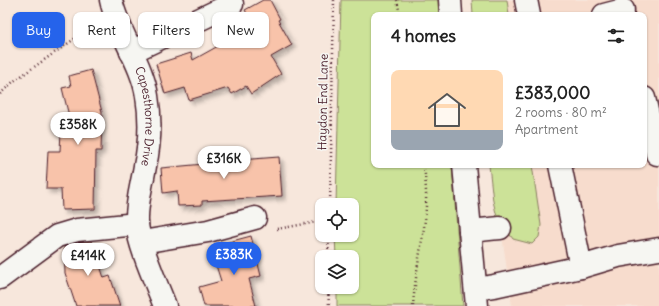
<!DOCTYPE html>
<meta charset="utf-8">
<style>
:root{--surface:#fff;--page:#f2f2f2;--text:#222;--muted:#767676;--line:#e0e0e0;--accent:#2563eb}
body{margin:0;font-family:Delius,sans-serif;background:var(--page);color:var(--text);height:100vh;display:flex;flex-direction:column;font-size:15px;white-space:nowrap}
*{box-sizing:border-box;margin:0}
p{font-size:13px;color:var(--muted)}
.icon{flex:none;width:22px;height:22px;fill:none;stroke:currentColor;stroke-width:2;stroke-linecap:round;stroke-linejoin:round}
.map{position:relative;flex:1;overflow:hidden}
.details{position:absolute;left:371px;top:12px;width:276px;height:156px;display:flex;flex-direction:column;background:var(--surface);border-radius:8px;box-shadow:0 1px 3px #0004}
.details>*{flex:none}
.banner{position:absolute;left:12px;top:12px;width:299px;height:36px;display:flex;gap:8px}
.buttons{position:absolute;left:315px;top:198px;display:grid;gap:8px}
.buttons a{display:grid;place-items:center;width:44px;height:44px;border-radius:8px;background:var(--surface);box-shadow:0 1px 3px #0004;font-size:20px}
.price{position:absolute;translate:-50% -34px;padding:0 9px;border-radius:14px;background:#fff;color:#222;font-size:13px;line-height:26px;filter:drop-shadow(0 1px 2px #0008)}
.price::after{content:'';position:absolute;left:50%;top:24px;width:12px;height:9px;margin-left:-6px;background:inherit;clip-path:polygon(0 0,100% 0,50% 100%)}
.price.on{background:var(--accent);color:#fff}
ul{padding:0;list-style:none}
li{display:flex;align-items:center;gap:12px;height:100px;padding:0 20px}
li+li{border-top:1px solid var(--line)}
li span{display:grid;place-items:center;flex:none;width:112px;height:80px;border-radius:8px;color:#555}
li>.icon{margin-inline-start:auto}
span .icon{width:48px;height:48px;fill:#fffc;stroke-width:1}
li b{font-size:17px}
h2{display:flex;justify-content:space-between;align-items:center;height:48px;padding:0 20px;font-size:17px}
.tag{padding:0 14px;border-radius:8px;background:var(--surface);box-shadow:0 1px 3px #0004;font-size:14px;line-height:36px}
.tag.on{background:var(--accent);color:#fff}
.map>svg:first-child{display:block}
.built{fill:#f7dccd}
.green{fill:#cce298;stroke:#8b8062}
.building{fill:#f8c3aa;stroke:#4a1f2b;filter:url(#shadow)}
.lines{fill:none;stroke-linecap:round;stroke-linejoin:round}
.minor-casing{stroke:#4a1f2b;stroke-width:25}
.path{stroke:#4a1f2b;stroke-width:2.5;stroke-dasharray:1 3;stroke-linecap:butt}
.minor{stroke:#f6f6f2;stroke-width:22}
.labels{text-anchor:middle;stroke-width:3;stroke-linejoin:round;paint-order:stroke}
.street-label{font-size:12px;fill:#4a1f2b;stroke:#f6f6f2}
</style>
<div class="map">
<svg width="659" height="306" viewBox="0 0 659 306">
<defs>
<filter id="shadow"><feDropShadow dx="3.5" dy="3.5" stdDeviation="2" flood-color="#0004"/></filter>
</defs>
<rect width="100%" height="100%" fill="#f7e7dc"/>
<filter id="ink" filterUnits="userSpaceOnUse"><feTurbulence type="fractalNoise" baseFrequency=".025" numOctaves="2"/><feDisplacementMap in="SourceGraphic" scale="8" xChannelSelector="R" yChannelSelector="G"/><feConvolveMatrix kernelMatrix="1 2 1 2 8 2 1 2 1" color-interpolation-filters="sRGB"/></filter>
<g filter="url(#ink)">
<path class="built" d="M472 0H659V306H512L500 221 493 201 489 165H644V15H473Z"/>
<path class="green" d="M341 0H439L440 15H374V165H452L463 306H337V287H352V257H336L335 235H352V205H336Z
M472 0H507L509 15H473Z
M489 165H532L541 225 539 237 532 244 513 239 497 217 493 201Z"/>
<path class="building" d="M263 0H270L280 19 278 20 292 45 271 57 281 74 251 94 246 86 232 94 228 88 189 100 185 88 165 94 156 64 191 53 193 60 254 26 245 10Z
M91 70 102 112 101 151H96L95 209 62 210 61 189H46L48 151H60L61 131 73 132 62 88 71 86 69 76Z
M238 156 239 160 279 157 282 196 202 201V205L178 206 177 191 163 193 161 168 204 164 203 159Z
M251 236 261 276 249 279 256 306H204L199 287 221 281 214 259 224 256 221 244Z
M92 241 104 278 110 276 120 306H76L65 273 64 247 79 242Z"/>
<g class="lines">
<defs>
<g id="minor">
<path id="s1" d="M111 0C118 33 142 63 147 96 151 120 150 143 145 166 142 185 136 203 137 223 138 244 157 285 165 306"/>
<path d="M450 0 451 15"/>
<path d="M526 0 529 15"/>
<path d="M604 15 623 10"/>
<path d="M131 52 232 4"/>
<path d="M644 98 657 154"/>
<path d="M464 165 477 306"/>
<path d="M560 165 581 267 618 256 659 249"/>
<path d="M470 231 500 228"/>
<path d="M142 242 208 231 255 218"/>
<path d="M0 278 57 236 77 230 137 224"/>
<path d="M476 289 494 286 581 267"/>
</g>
</defs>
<use href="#minor" class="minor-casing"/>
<path class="path" d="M397 0 400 15
M0 94 14 81 93 26
M330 205 334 0
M277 229 322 221
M328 257 329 235
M328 287 329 306
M413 306C415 277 421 249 425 220 427 202 426 183 424 165"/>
<use href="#minor" class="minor"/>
</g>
</g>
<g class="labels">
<g class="street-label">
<text transform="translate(323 102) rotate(-89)" y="4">Haydon End Lane</text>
<text dy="4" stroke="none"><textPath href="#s1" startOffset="123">Capesthorne Drive</textPath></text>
</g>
</g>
</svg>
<div class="buttons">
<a><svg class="icon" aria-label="locate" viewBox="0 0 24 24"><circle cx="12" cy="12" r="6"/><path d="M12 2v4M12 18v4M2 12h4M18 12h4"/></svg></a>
<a><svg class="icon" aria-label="layers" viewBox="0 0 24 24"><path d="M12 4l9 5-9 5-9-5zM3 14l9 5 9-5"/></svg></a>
</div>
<b class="price" style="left:78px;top:146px">£358K</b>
<b class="price" style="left:224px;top:180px">£316K</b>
<b class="price on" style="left:234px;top:276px">£383K</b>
<b class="price" style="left:88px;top:277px">£414K</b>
<div class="banner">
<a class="tag on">Buy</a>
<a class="tag">Rent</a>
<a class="tag">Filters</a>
<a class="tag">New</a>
</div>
<section class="details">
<h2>4 homes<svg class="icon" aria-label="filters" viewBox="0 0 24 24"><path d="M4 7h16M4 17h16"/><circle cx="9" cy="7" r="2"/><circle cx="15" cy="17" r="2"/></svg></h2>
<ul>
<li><span style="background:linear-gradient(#ffd9b3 75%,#9aa5b1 0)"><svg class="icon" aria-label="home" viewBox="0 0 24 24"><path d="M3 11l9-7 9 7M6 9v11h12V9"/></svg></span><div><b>£383,000</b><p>2 rooms · 80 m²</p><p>Apartment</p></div></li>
</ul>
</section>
</div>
